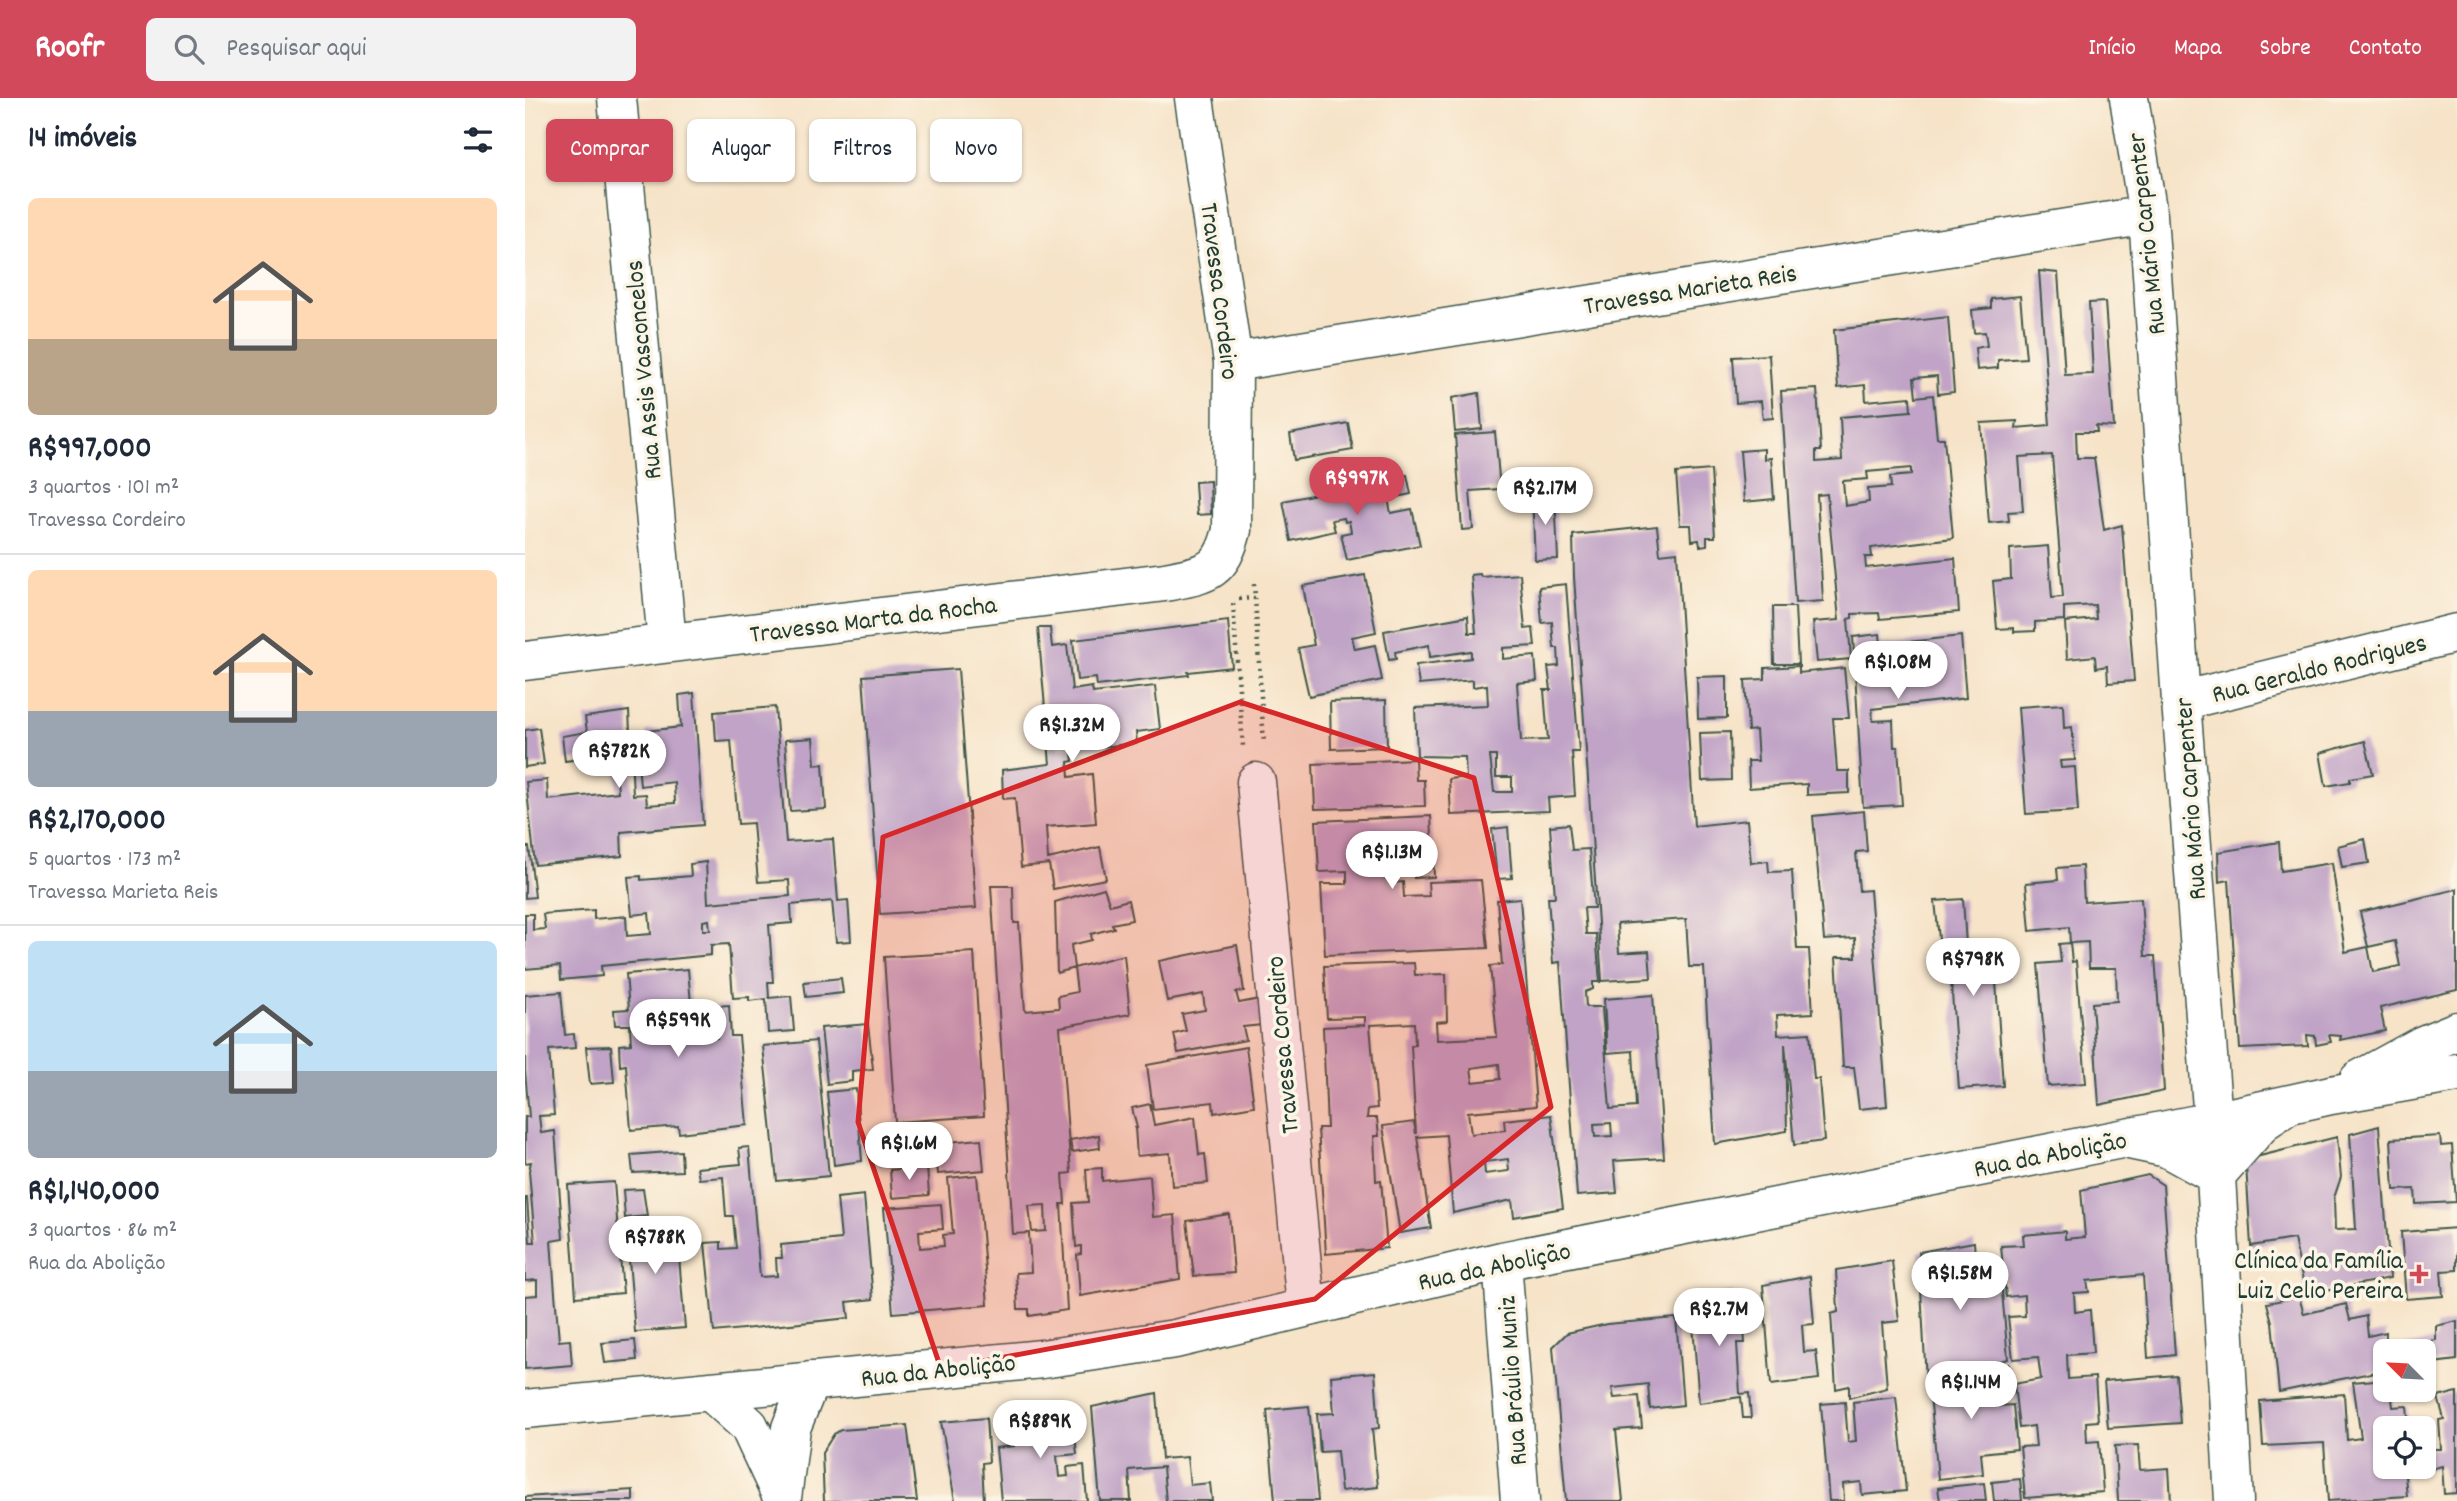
<!DOCTYPE html>
<html lang="pt">
<meta charset="utf-8">
<style>
:root{--surface:#fff;--page:#f2f2f3;--text:#1f2937;--muted:#747a83;--line:#e0e1e3;--accent:#d1495b}
body{margin:0;font-family:Dekko,sans-serif;background:var(--page);color:var(--text);height:100vh;display:flex;flex-direction:column;font-size:26px;white-space:nowrap}
*{box-sizing:border-box;margin:0}
p{font-size:23px;color:var(--muted)}
.icon{flex:none;width:38px;height:38px;fill:none;stroke:currentColor;stroke-width:2;stroke-linecap:round;stroke-linejoin:round}
.map{position:relative;flex:1;overflow:hidden}
.sheet{display:flex;flex-direction:column;background:var(--surface);width:525px}
.sheet>*{flex:none}
.hud{position:absolute;left:21px;top:21px;width:665px;height:63px;display:flex;gap:14px}
.needle{width:46px;rotate:294deg}
.controls{position:absolute;left:1848px;top:1241px;display:grid;gap:14px}
.controls a{display:grid;place-items:center;width:63px;height:63px;border-radius:10px;background:var(--surface);box-shadow:0 2px 5px #0004;font-size:35px}
.price{position:absolute;translate:-50% -60px;padding:0 16px;border-radius:24px;background:#fff;color:#222;font-size:23px;line-height:46px;filter:drop-shadow(0 2px 4px #0008)}
.price::after{content:'';position:absolute;left:50%;top:42px;width:21px;height:16px;margin-left:-10px;background:inherit;clip-path:polygon(0 0,100% 0,50% 100%)}
.price.active{background:var(--accent);color:#fff}
ul{padding:0;list-style:none}
li{display:grid;align-content:center;gap:14px;height:371px;padding:0 28px}
li+li{border-top:2px solid var(--line)}
li span{display:grid;place-items:center;height:217px;border-radius:10px;color:#555}
li>.icon{margin-inline-start:auto}
span .icon{width:126px;height:126px;fill:#fffc;stroke-width:1}
li b{font-size:30px}
h2{display:flex;justify-content:space-between;align-items:center;height:84px;padding:0 28px;font-size:30px}
.chip{padding:0 24px;border-radius:10px;background:var(--surface);box-shadow:0 2px 5px #0004;font-size:24px;line-height:63px}
.chip.active{background:var(--accent);color:#fff}
header{display:flex;align-items:center;gap:42px;box-sizing:border-box;height:98px;padding:0 35px;background:var(--accent);color:#fff}
header strong{font-size:33px}
nav{display:flex;gap:38px;margin-inline-start:auto;font-size:24px}
.search{width:490px;height:63px;background:var(--page);display:flex;align-items:center;gap:18px;box-sizing:border-box;padding:0 24px;border-radius:10px;color:var(--muted);font-size:26px}
main{display:flex;flex:1;min-height:0}
.map>svg:first-child{display:block}
.building{fill:#c0a3c6;fill-rule:evenodd}
.lines{fill:none;stroke-linecap:round;stroke-linejoin:round}
.minor-casing{stroke:#3f564a;stroke-width:41}
.path{stroke:#3f564a;stroke-width:4.5;stroke-dasharray:2 5;stroke-linecap:butt}
.minor{stroke:#fff;stroke-width:38}
.marked{fill:#d62828;fill-opacity:0.2;stroke:#d62828;stroke-width:5;stroke-linejoin:round}
.poi-dot{fill:#d1495b;stroke:#fcf5e5;stroke-width:2.5}
.labels{text-anchor:middle;stroke-width:7;stroke-linejoin:round;paint-order:stroke}
.street-label{font-size:26px;fill:#1f3d34;stroke:#fcf5e5}
.poi-label{font-size:26px;fill:#1f3d34;stroke:#fcf5e5;text-anchor:end}
</style>
<header>
<strong>Roofr</strong>
<div class="search"><svg class="icon" aria-label="search" viewBox="0 0 24 24"><circle cx="10" cy="10" r="6"/><path d="M15 15l6 6"/></svg>Pesquisar aqui</div>
<nav><a>Início</a><a>Mapa</a><a>Sobre</a><a>Contato</a></nav>
</header>
<main>
<section class="sheet">
<h2>14 imóveis<svg class="icon" aria-label="filters" viewBox="0 0 24 24"><path d="M4 7h16M4 17h16"/><circle cx="9" cy="7" r="2"/><circle cx="15" cy="17" r="2"/></svg></h2>
<ul>
<li><span style="background:linear-gradient(#ffd9b3 65%,#b9a48a 0)"><svg class="icon" aria-label="home" viewBox="0 0 24 24"><path d="M3 11l9-7 9 7M6 9v11h12V9"/></svg></span><div><b>R$997,000</b><p>3 quartos · 101 m²</p><p>Travessa Cordeiro</p></div></li>
<li><span style="background:linear-gradient(#ffd9b3 65%,#9aa5b1 0)"><svg class="icon" aria-label="home" viewBox="0 0 24 24"><path d="M3 11l9-7 9 7M6 9v11h12V9"/></svg></span><div><b>R$2,170,000</b><p>5 quartos · 173 m²</p><p>Travessa Marieta Reis</p></div></li>
<li><span style="background:linear-gradient(#bfe0f5 60%,#9aa5b1 0)"><svg class="icon" aria-label="home" viewBox="0 0 24 24"><path d="M3 11l9-7 9 7M6 9v11h12V9"/></svg></span><div><b>R$1,140,000</b><p>3 quartos · 86 m²</p><p>Rua da Abolição</p></div></li>
</ul>
</section>
<div class="map">
<svg width="1932" height="1403" viewBox="0 0 1932 1403">
<rect width="100%" height="100%" fill="#fcf5e5"/>
<filter id="ink" filterUnits="userSpaceOnUse"><feTurbulence type="fractalNoise" baseFrequency=".0143" numOctaves="2"/><feDisplacementMap in="SourceGraphic" scale="14" xChannelSelector="R" yChannelSelector="G"/><feConvolveMatrix kernelMatrix="1 2 1 2 8 2 1 2 1" color-interpolation-filters="sRGB"/></filter>
<filter id="wash" filterUnits="userSpaceOnUse"><feTurbulence type="fractalNoise" baseFrequency=".00686" numOctaves="4" result="noise"/><feDisplacementMap in="SourceGraphic" scale="28" xChannelSelector="R" yChannelSelector="G"/><feGaussianBlur stdDeviation="1.57" result="paint"/><feColorMatrix in="noise" values="0 0 0 0 0 0 0 0 0 0 0 0 0 0 0 0 0 1.4 0 .05"/><feComposite in="paint" operator="in"/></filter>
<g filter="url(#wash)">
<rect width="100%" height="100%" fill="#f6e3c8"/>
<g id="blocks">
<path class="building" d="M1514 173 1533 175 1540 277 1568 276 1564 205 1580 204 1589 329 1571 328 1572 334H1551L1552 360H1569L1579 432 1597 427 1609 583 1583 585 1582 568 1571 570 1570 558 1542 561 1540 524 1571 521 1570 507 1539 509V522L1510 524V533L1489 534V530L1472 531 1468 483 1486 481 1485 451 1523 448 1527 500 1538 499 1527 357 1494 359 1498 413 1483 414 1484 423 1464 425 1456 325 1492 323 1491 330 1525 327Z
M1495 198 1501 260 1473 262V270L1452 272 1450 250 1462 248 1460 234 1449 235 1447 212 1466 210V201Z
M1423 219 1429 294 1413 296 1412 278 1389 280 1391 299 1408 297 1412 340H1419L1428 440 1346 450 1347 459H1340L1341 470 1430 460 1434 514 1355 521 1354 515 1327 516V520L1323 521 1326 561 1292 564 1288 524 1314 522 1302 396 1292 397 1298 503 1270 505 1256 293 1292 291 1296 353H1291V364L1317 362 1315 319 1386 313 1385 299 1341 303 1340 287 1313 290 1309 232ZM1386 370V377L1365 379 1366 389 1343 391 1344 404 1320 408 1318 383 1343 381 1342 374Z
M1244 257 1248 320 1238 321 1236 303 1211 305 1208 259Z
M954 295 957 331 930 334 927 300Z
M823 325 828 352 769 362 765 336Z
M970 334 975 391 945 393 948 431 937 432 930 337Z
M1239 351V361L1246 360 1249 401 1219 404 1215 353Z
M1186 372 1190 439H1182V447L1175 448 1174 442 1167 443 1166 427H1155L1151 375Z
M882 377 886 396 863 401 866 415 887 411 895 447 822 462 816 436 826 434 824 423 820 424 819 420 807 422 810 433 766 443 758 403Z
M685 383 686 416 672 417 670 384Z
M1030 395 1033 461 1010 462 1007 396Z
M1132 428 1135 456 1152 454 1169 728 1222 722 1226 765 1243 763 1244 774 1267 773 1272 851H1284L1288 915 1252 917 1253 937 1285 935 1289 981H1294L1299 1043 1269 1047 1260 946 1262 1033 1190 1046 1179 869H1164L1161 821 1092 826 1094 855 1124 853 1126 880 1077 883 1049 479 1048 437Z
M955 476 956 479 995 476 1000 531 1008 530 1010 548 978 550V561L1010 558 1012 583 992 585 996 643 1023 642 1019 592H1026L1023 569 1034 568 1033 550H1029L1027 524 1017 525 1014 489 1041 486 1054 654H1047L1050 698 1023 700 1024 713 926 717 924 681 941 679 940 659 892 658 890 610 963 607 962 587 948 589V582L894 587 891 567 946 560V553L905 559 904 547 870 554 871 561 864 562 859 533 943 518 944 535H951L946 477ZM965 658H971V679H987V694H969Z
M840 477 851 534 827 539 830 551 850 547 857 582 784 598 773 550 789 547 778 488Z
M1248 509H1270L1273 566H1249Z
M703 523 707 569 663 574 664 577 572 588 571 580 552 582 548 542Z
M513 530H525L527 549 542 547 547 592 567 589 568 595 630 588 635 631 611 634 612 645 557 651 553 622 532 625 535 650 546 649 548 663 543 664 544 679 567 676 571 725 521 729 523 761 575 749 581 781 528 791 524 766 496 769 490 700 478 701 477 672 525 666Z
M1355 536 1356 547 1436 538 1441 600 1347 611 1348 623 1368 622 1369 649H1373L1377 707 1338 709 1328 539Z
M1274 568V575L1319 570 1324 620H1308L1312 673H1324V695L1282 697V686L1224 690 1223 663H1233L1231 632 1223 633 1220 582 1240 581V570Z
M433 571 451 810 355 816 338 578Z
M1202 578V620L1173 621 1172 579Z
M169 595 178 727 96 734 97 758 10 767 1 684 22 682 23 702 93 694 90 656 40 663 37 638 62 634 60 619 104 613 108 697 121 696 122 707 150 705 149 684 115 688 111 640 121 639V633L156 629 154 597Z
M861 602 862 649 806 651 805 604Z
M1538 606 1539 630 1547 629 1550 662 1535 663 1536 670 1550 669 1553 713 1501 716 1493 609Z
M250 609 261 744 308 741 313 803 323 802 326 843 311 844 307 803 266 807 267 825 244 827 248 884H243L244 900 266 898 269 933 243 935 241 901 224 903V899L208 900 204 846 186 847V857L76 868 77 878 36 882 35 868 0 871V816H8V832L20 831 18 816 69 812V821L101 818 102 838 126 836 124 815 107 817 103 779 116 778V782L166 778 165 766 181 764 183 805 265 798 264 782 233 784 228 725 213 726 206 642 191 643 189 614ZM184 822 185 832H178V823Z
M14 630 19 666 0 669V632Z
M1205 634 1206 682 1177 683 1175 635Z
M288 640 290 667 298 666 301 711 265 713 260 642Z
M1840 643 1848 676 1825 680V684L1801 688 1795 655Z
M890 661 891 682H899L900 708 790 711 788 666Z
M1339 713 1342 753 1331 754 1334 793 1345 792 1362 1008 1334 1011 1329 969H1318L1311 859H1331L1330 840 1299 842 1288 718Z
M906 718 909 779 889 780 888 758H879L880 769 866 770 867 785 878 784 879 799 904 798 903 784 956 782 963 850 800 857 796 786H822V773L794 774 791 723Z
M1044 726 1047 752 1064 751 1069 810H1059L1061 836H1071L1075 884H1068V891L1060 894 1061 909H1077L1085 1011 1111 1009 1108 953 1082 955 1079 901 1128 897 1139 1060 1089 1063 1092 1095 1052 1098 1035 864 1028 865 1023 799H1030L1025 728ZM1086 1025 1087 1038 1070 1039 1069 1026Z
M983 729 987 780 972 781 967 731Z
M1840 741 1844 765 1817 769 1813 748Z
M1754 744 1756 773 1807 765 1820 854 1843 849 1848 874 1875 868 1870 843 1843 849 1835 814 1932 791V892L1855 910 1860 933 1815 942 1816 938 1804 937 1806 944 1791 947 1790 938 1782 937 1783 948 1715 951 1704 782 1694 784 1693 754Z
M0 749H4L10 799 0 800Z
M1557 768 1559 804 1616 800 1620 858H1630L1633 900 1639 993 1574 1007 1567 905 1592 903 1591 870H1564L1563 844 1545 845 1544 829 1505 833 1501 785 1533 782 1532 770Z
M466 788H488L489 825H494L500 913 534 910 533 898 552 894 549 870 599 857 605 916 535 929 546 1075 538 1076 540 1106H536L542 1212 504 1218V1211H493L491 1175 506 1174 504 1135 488 1136ZM520 1107 521 1133 507 1134 504 1108Z
M579 790 585 807 603 802 607 822 587 826 589 830 566 836 567 842 546 847 549 870 532 875 530 804Z
M995 800 1011 1008 943 1014 946 1036 980 1032 979 1022 1026 1017 1038 1110 989 1119 987 1102 928 1115 921 1037 892 1039 906 1130 875 1135 858 1028 889 1024 891 1036 886 948 890 947 889 925 845 927 852 1010 843 1011 842 1020H852L854 1038H849L851 1083 856 1082 862 1150 801 1156 793 1030H802L798 929 840 927V919L802 920 799 868 889 865 890 877 921 876 922 923 911 924 912 942 972 939 965 868 977 867 972 802ZM974 966 975 981 948 984 946 970ZM983 1061 984 1073 960 1076 959 1064Z
M1438 801 1441 847 1458 845 1459 854 1483 853 1485 883 1471 884 1478 988 1434 991 1425 868 1417 869 1410 803Z
M1545 845 1547 864 1551 863 1561 985 1523 988 1513 866 1536 864 1534 846Z
M712 847 719 893 711 894 714 905 735 901 737 927 718 929 721 942 653 955 649 936 661 933 657 916 680 912 678 896 642 903 634 863Z
M449 854 459 1018 370 1024 359 859Z
M163 871 169 941 192 940 190 908 204 907 206 938H214L222 1027 154 1035 153 1028 106 1032 101 967 95 968 94 947 106 946 105 927H90L89 912 104 911 101 876Z
M316 880 318 895 281 899 279 884Z
M36 894 40 937 49 936 50 950 24 952 29 1017 14 1018 16 1035 30 1033 38 1141 26 1143 30 1195 34 1243 45 1242 47 1267 0 1271V1198L12 1197V1182L0 1183V1100H2L5 1144H10L4 1073 6 1064 0 1065V1019H4L0 972V897Z
M343 926 348 971 327 973V983L302 986 296 930Z
M291 943 304 1078 252 1083 238 948Z
M86 948 89 984 65 986 61 949Z
M721 949 729 1008 689 1015 688 1004 628 1011 622 967Z
M331 991 337 1063 309 1067 302 994Z
M625 1006 629 1027 670 1019 674 1057 680 1056 683 1085 647 1088 645 1055 612 1058 610 1030H612L607 1010Z
M1854 1028 1865 1180 1781 1197 1769 1141 1726 1148 1721 1066 1727 1060 1812 1039 1816 1079 1809 1100 1810 1132 1831 1131 1825 1036Z
M574 1037 575 1050 547 1054 545 1042Z
M1915 1038 1916 1048 1927 1047 1931 1104 1891 1106 1890 1091 1869 1092 1866 1041Z
M456 1041 459 1072 413 1076 412 1065 355 1067 354 1050Z
M224 1049 235 1179 252 1178 251 1160H257L256 1147 316 1141 312 1100 339 1097 348 1201 322 1204 324 1220 189 1234 180 1145 196 1144V1151L211 1150 208 1118H201L198 1079 174 1081 172 1070 216 1066 214 1050Z
M156 1053 157 1073 108 1075 106 1057Z
M402 1069 404 1097 367 1100 365 1072Z
M577 1070V1083L625 1078 628 1119 650 1117 655 1181 555 1198 552 1157 556 1156V1148L551 1149 548 1105 563 1104 561 1071Z
M452 1077 463 1207 368 1215 359 1110 416 1106 418 1131 394 1133 395 1150 419 1148 418 1137 428 1136 423 1080Z
M1623 1077 1638 1087 1650 1257 1623 1260 1618 1177 1562 1183 1564 1194 1549 1195 1550 1214 1565 1212 1568 1255 1542 1257 1543 1281 1570 1279 1573 1323 1561 1324 1562 1344 1574 1343 1578 1394 1500 1400 1495 1349 1511 1348 1509 1328 1494 1330 1489 1286 1516 1281 1513 1259 1488 1261 1483 1219 1500 1218 1499 1197 1481 1199 1476 1148 1499 1147 1498 1137 1540 1133V1141L1560 1139 1556 1092Z
M89 1084 98 1195 51 1199 43 1087Z
M118 1091 122 1118 100 1120 98 1092Z
M704 1116 709 1175 669 1178 662 1123Z
M151 1123 160 1230 110 1234 101 1126Z
M1932 1130V1172L1916 1173 1918 1198 1881 1201 1876 1134Z
M1449 1144 1451 1173 1475 1171 1483 1261 1401 1283 1394 1154Z
M1367 1163 1374 1223 1357 1225 1362 1290 1324 1300V1288L1311 1291 1306 1216 1313 1214 1311 1172Z
M1285 1178 1289 1226 1277 1227 1279 1254 1291 1253 1294 1281 1246 1287 1238 1187Z
M1208 1193 1209 1205H1217L1220 1245H1212L1215 1296 1224 1295 1226 1320H1218L1216 1299 1174 1305 1166 1200Z
M1774 1199 1779 1216 1821 1206 1825 1222 1841 1218 1843 1238 1861 1234 1860 1272 1754 1294 1747 1224 1742 1205Z
M1151 1220 1158 1307 1125 1311 1123 1286 1087 1290 1089 1300 1114 1298 1117 1330 1091 1332 1098 1403H1041L1028 1249 1042 1235 1082 1226Z
M1932 1223V1262L1899 1266V1253H1870V1250L1911 1242V1228Z
M110 1242 112 1262 80 1265 77 1245Z
M1484 1266 1486 1287 1473 1288 1474 1308 1488 1307 1492 1351 1456 1355 1458 1376 1413 1381 1404 1285Z
M850 1274 854 1330 847 1331 853 1389 816 1393 812 1353 795 1354 792 1316 809 1315 806 1278Z
M1651 1277 1655 1325 1583 1330 1579 1283Z
M1860 1281V1292H1866L1868 1309 1882 1308 1884 1329 1860 1330V1368H1899V1351H1916L1914 1322 1919 1321 1913 1299 1932 1294V1395L1919 1396 1917 1368 1880 1378 1882 1398 1803 1403 1799 1345 1738 1348 1735 1303 1819 1296 1822 1342 1836 1340 1828 1284Z
M632 1295 637 1361 662 1359 665 1387 685 1385 687 1403H641L638 1369 604 1372 606 1403H575L567 1309Z
M1371 1299 1381 1393 1337 1397 1336 1384 1318 1386 1319 1403H1304L1296 1306 1320 1304 1323 1344 1331 1343 1328 1304Z
M784 1308 793 1403H750L742 1312Z
M547 1312 552 1356 532 1358 534 1379 543 1378 542 1369 559 1367 562 1403H476L471 1350 489 1348 485 1318Z
M461 1320 464 1364 457 1365 459 1403H430L416 1324Z
M382 1327 392 1403H299L297 1355 309 1336 316 1332Z
M1613 1347 1615 1372 1644 1370 1646 1403H1593L1590 1348Z
M1495 1381 1497 1403H1469L1467 1384Z
M1459 1385 1461 1403H1415L1413 1390Z
M108 1392V1403H0V1399Z"/>
</g>
</g>
<g filter="url(#ink)">
<use href="#blocks" fill-opacity="0" stroke="#3f564a" stroke-width="2"/>
<g class="lines">
<defs>
<path id="minor" d="M92 0 142 545
M1604 0 1623 117 1656 603 1688 1023 1709 1403
M708 264 1623 117
M0 563 640 484C681 476 696 476 707 432L708 264 669 0
M1656 603 1932 535
M731 684 781 1209
M1834 982 1898 947 1932 933
M1604 1042 1642 1050 1691 1077 1739 1023 1760 1009
M977 1163 995 1403
M185 1293 224 1328 257 1399
M0 1311 517 1261 650 1241 977 1163 1688 1023 1806 997 1932 975
M257 1400 266 1330 285 1283"/>
</defs>
<use href="#minor" class="minor-casing"/>
<path class="path" d="M730 500 739 646
M714 501 730 500 729 486
M708 506 718 648"/>
<use href="#minor" class="minor"/>
</g>
</g>
<path class="marked" d="M715 604 949 680 1026 1009 790 1201 416 1271 333 1024 358 739Z"/>
<path class="poi-dot" d="M1890.5 1165.5h7v7h7v7h-7v7h-7v-7h-7v-7h7z"/>
<g class="labels">
<g class="street-label">
<text transform="translate(1620 136) rotate(-96)" y="9">Rua Mário Carpenter</text>
<text transform="translate(1165 190) rotate(-9)" y="9">Travessa Marieta Reis</text>
<text transform="translate(696 193) rotate(83)" y="9">Travessa Cordeiro</text>
<text transform="translate(117 272) rotate(-95)" y="9">Rua Assis Vasconcelos</text>
<text transform="translate(348 520) rotate(-7)" y="9">Travessa Marta da Rocha</text>
<text transform="translate(1794 569) rotate(-14)" y="9">Rua Geraldo Rodrigues</text>
<text transform="translate(1664 701) rotate(-94)" y="9">Rua Mário Carpenter</text>
<text transform="translate(756 947) rotate(-95)" y="9">Travessa Cordeiro</text>
<text transform="translate(1525 1055) rotate(-11)" y="9">Rua da Abolição</text>
<text transform="translate(969 1167) rotate(-12)" y="9">Rua da Abolição</text>
<text transform="translate(413 1271) rotate(-6)" y="9">Rua da Abolição</text>
<text transform="translate(986 1283) rotate(-94)" y="9">Rua Bráulio Muniz</text>
</g>
<g class="poi-label">
<text x="1878" y="1170">Clínica da Família<tspan x="1878" dy="30">Luiz Celio Pereira</tspan></text>
</g>
</g>
</svg>
<div class="controls">
<a><svg class="needle" viewBox="-14 -14 28 28"><path d="M0-13l5 13h-10z" fill="#e53935"/><path d="M0 13l5-13h-10z" fill="#747a83"/></svg></a>
<a><svg class="icon" aria-label="locate" viewBox="0 0 24 24"><circle cx="12" cy="12" r="6"/><path d="M12 2v4M12 18v4M2 12h4M18 12h4"/></svg></a>
</div>
<b class="price active" style="left:832px;top:419px">R$997K</b>
<b class="price" style="left:1020px;top:429px">R$2.17M</b>
<b class="price" style="left:1373px;top:603px">R$1.08M</b>
<b class="price" style="left:547px;top:666px">R$1.32M</b>
<b class="price" style="left:94px;top:692px">R$782K</b>
<b class="price" style="left:867px;top:793px">R$1.13M</b>
<b class="price" style="left:1448px;top:900px">R$798K</b>
<b class="price" style="left:153px;top:961px">R$599K</b>
<b class="price" style="left:384px;top:1084px">R$1.6M</b>
<b class="price" style="left:130px;top:1178px">R$788K</b>
<b class="price" style="left:1435px;top:1214px">R$1.58M</b>
<b class="price" style="left:1194px;top:1250px">R$2.7M</b>
<b class="price" style="left:1446px;top:1323px">R$1.14M</b>
<b class="price" style="left:515px;top:1362px">R$889K</b>
<div class="hud">
<a class="chip active">Comprar</a>
<a class="chip">Alugar</a>
<a class="chip">Filtros</a>
<a class="chip">Novo</a>
</div>
</div>
</main>
